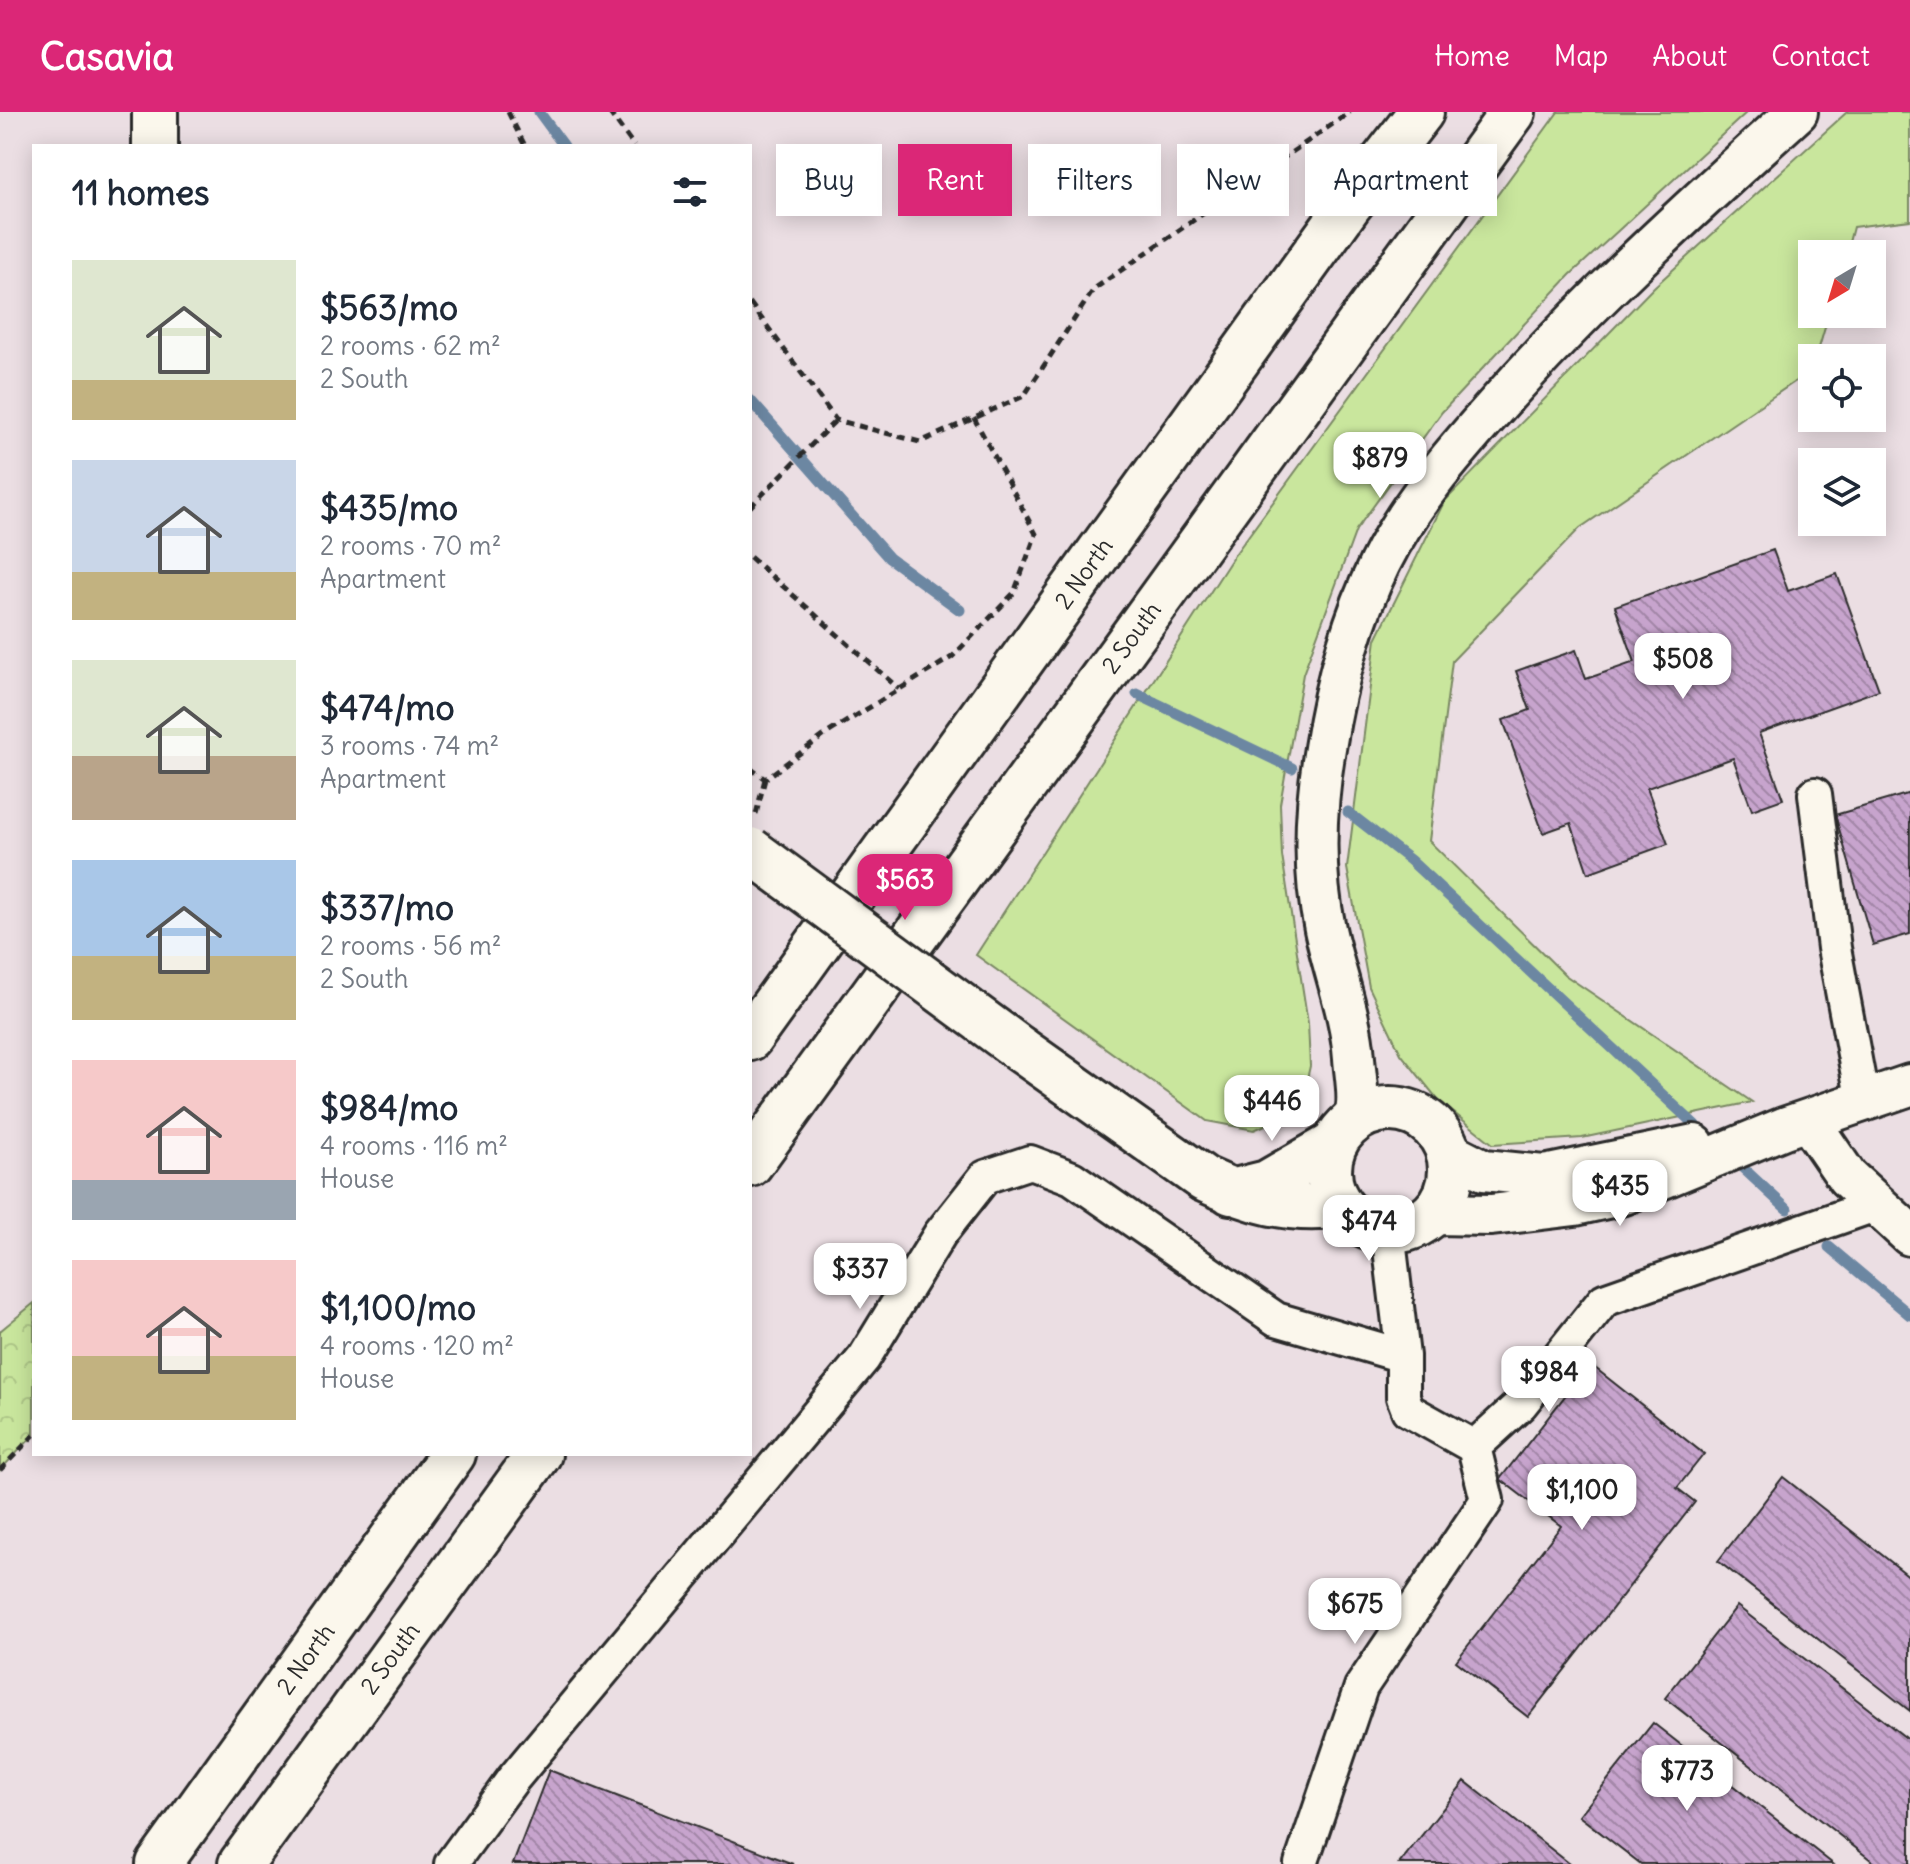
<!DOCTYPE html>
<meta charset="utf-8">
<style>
:root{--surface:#fff;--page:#f2f2f3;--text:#1f2937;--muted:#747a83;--accent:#db2777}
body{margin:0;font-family:Delius,sans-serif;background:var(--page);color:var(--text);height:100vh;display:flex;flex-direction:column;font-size:30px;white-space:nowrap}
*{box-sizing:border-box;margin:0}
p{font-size:26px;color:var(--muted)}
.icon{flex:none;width:44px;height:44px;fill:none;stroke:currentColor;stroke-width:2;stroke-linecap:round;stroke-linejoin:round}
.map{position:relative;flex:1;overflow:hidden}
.drawer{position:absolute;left:32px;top:32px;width:720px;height:1312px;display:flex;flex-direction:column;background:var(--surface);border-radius:0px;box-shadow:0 4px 20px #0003}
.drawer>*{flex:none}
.top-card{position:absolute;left:776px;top:32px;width:760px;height:72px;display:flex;gap:16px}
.needle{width:52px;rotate:218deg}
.tools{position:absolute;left:1798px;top:128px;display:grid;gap:16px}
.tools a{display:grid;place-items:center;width:88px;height:88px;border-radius:0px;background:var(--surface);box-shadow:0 4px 20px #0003;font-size:40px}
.price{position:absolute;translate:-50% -68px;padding:0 18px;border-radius:16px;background:#fff;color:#222;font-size:26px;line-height:52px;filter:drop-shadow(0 2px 4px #0008)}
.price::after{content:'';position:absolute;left:50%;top:48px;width:24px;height:18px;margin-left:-12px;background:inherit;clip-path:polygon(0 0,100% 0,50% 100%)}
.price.on{background:var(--accent);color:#fff}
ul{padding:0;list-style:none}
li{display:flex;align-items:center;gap:24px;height:200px;padding:0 40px}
li span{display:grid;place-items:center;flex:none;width:224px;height:160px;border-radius:0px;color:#555}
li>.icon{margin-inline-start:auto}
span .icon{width:96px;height:96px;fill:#fffc;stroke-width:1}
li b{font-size:34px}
h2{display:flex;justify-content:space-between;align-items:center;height:96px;padding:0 40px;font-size:34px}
.pill{padding:0 28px;border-radius:0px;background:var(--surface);box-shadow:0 4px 20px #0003;font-size:28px;line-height:72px}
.pill.on{background:var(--accent);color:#fff}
header{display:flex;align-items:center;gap:48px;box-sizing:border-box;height:112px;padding:0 40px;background:var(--accent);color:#fff}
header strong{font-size:38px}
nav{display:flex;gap:44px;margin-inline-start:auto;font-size:28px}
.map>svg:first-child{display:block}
.green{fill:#c9e69d;stroke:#7a8864;stroke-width:2}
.forest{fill:url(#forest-crowns);stroke:#7a8864;stroke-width:2}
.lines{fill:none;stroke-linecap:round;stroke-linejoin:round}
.stream{stroke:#6c87a2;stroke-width:11}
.building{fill:url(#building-back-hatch);stroke:#2b2b2b;stroke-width:2}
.minor-casing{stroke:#2b2b2b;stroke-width:38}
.tertiary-casing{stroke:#2b2b2b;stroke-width:46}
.secondary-casing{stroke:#2b2b2b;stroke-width:50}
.motorway-casing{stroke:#2b2b2b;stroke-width:50}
.path{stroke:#2b2b2b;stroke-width:5;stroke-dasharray:8 6;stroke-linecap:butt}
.minor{stroke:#fbf7ec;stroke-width:32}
.tertiary{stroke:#fbf7ec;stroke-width:40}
.secondary{stroke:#fbf7ec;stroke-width:44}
.motorway{stroke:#fbf7ec;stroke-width:44}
.secondary-bridge-casing{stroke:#2b2b2b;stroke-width:50;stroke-linecap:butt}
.secondary-bridge{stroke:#fbf7ec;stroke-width:44}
.labels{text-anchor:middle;stroke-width:6;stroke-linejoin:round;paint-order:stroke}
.street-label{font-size:24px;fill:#2b2b2b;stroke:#fbf7ec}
</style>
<header>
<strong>Casavia</strong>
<nav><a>Home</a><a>Map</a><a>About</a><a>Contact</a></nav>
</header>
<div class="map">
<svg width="1910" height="1752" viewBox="0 0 1910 1752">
<defs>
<pattern id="forest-crowns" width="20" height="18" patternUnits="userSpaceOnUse" patternTransform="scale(2)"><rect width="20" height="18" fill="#c9e69d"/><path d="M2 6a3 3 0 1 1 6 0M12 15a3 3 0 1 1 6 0" fill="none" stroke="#adc587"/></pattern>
<pattern id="building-back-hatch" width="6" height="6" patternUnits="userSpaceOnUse" patternTransform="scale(2)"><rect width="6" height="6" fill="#c7a4cd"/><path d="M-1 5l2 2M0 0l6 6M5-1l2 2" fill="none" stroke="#a286a7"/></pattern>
</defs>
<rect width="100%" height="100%" fill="#ebdee3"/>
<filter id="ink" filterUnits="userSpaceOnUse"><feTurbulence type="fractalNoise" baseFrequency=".0125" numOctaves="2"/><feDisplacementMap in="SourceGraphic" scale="16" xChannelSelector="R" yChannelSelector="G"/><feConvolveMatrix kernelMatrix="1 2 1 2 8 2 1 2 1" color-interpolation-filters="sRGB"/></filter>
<g filter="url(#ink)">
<path class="green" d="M1558 0H1747L1570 163 1442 300 1356 418 1303 562 1280 692 1282 744 1308 911 1310 954 1300 998 1254 1018 1207 1009 976 843 1233 445Z
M1847 0H1910V108L1853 115 1846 142H1812V202H1829L1816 246H1812V258L1580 416 1452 549 1429 729 1565 863 1752 990 1582 1026 1493 1032 1439 989 1401 942 1369 875 1347 756 1376 527 1444 390 1654 175Z"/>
<path class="forest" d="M34 1191V1323L0 1358V1219Z"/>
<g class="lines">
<path class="stream" d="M539 0 564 34
M750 288 889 446 960 498
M1137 582 1292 656
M1348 700 1410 748 1695 1013
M1731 1045 1787 1097
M1829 1135 1910 1203"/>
</g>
<path class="building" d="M1773 438 1788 479 1837 462 1879 578 1759 621 1783 687 1752 698 1733 646 1647 676 1668 732 1588 761 1571 711 1543 721 1503 608 1530 598 1516 559 1576 538 1586 567 1635 550 1615 494Z
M1910 681V822L1873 833 1835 703Z
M1590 1252 1704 1342 1677 1376 1695 1390 1528 1605 1456 1549 1561 1414 1500 1367Z
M1783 1365 1910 1465V1599L1718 1449Z
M1737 1494 1910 1629V1752H1876L1665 1586Z
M1653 1611 1833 1752H1641L1579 1704Z
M549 1658 793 1752H513Z
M1465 1669 1570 1752H1399Z"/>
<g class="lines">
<defs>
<path id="minor" d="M1815 682 1834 836 1863 990
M1388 1120 1403 1244V1285L1408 1298 1474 1335 1521 1292 1604 1188 1875 1093
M451 1752 513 1667 864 1246 940 1122 985 1065 1030 1050 1072 1066 1276 1207 1403 1244
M1301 1752 1361 1575 1487 1388 1474 1335"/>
<path id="tertiary" d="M1808 1008 1847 1065 1910 1123
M1350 1011C1363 997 1355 965 1354 946 1351 903 1334 860 1325 817 1312 757 1315 696 1325 636 1335 572 1351 510 1380 451 1408 394 1452 343 1494 296 1587 190 1693 95 1797 0
M1449 1040 1484 1058 1544 1064 1694 1033
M1434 1102 1491 1103 1575 1093 1624 1082 1784 1016 1910 973"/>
<path id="secondary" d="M155 34V0
M1020 937 1204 1067C1247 1087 1292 1101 1339 1093
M1329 1058a61 61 0 1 1 122 0a61 61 0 1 1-122 0Z
M1231 1080 1267 1071 1333 1033"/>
<g id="motorway">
<path id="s1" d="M750 926 1349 93 1421 0"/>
<path id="s2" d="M750 1052 1513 0"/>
<path id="s3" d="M159 1752 453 1342"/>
<path id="s4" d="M241 1752 539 1342"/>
</g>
</defs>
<use href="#minor" class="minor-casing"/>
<use href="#tertiary" class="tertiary-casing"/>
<use href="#secondary" class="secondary-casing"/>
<use href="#motorway" class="motorway-casing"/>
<path class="path" d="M508 0 525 34
M609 0 634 34
M750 191 836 308 920 330 1024 284 1094 177 1350 0
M750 395 836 308
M750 445 899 577
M750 656 765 667 826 622 952 545 1014 481 1036 422 974 306
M756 702 765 667
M0 1358 34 1323"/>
<use href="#minor" class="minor"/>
<use href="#tertiary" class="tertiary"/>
<use href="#secondary" class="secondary"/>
<use href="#motorway" class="motorway"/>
<defs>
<path id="secondary-bridge" d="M750 738 1020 937"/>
</defs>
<use href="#secondary-bridge" class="secondary-bridge-casing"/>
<use href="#secondary-bridge" class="secondary-bridge"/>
</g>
</g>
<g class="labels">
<g class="street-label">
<text dy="8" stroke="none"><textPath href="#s1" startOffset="572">2 North</textPath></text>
<text dy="8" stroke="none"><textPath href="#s2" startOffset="650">2 South</textPath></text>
<text dy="8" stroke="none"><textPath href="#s3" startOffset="252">2 North</textPath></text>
<text dy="8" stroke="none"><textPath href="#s4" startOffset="254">2 South</textPath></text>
</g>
</g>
</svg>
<div class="tools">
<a><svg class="needle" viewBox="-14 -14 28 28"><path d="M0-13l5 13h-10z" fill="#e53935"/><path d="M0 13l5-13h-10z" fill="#747a83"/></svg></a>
<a><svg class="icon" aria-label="locate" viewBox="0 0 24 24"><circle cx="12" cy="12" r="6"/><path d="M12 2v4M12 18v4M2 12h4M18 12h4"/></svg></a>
<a><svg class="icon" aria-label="layers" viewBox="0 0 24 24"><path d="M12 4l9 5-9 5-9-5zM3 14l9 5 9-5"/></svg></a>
</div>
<b class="price" style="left:1380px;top:388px">$879</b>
<b class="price" style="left:1683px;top:589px">$508</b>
<b class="price on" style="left:905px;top:810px">$563</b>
<b class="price" style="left:1272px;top:1031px">$446</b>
<b class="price" style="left:1620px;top:1116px">$435</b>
<b class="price" style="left:1369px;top:1151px">$474</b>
<b class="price" style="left:860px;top:1199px">$337</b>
<b class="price" style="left:1549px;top:1302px">$984</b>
<b class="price" style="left:1582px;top:1420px">$1,100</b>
<b class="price" style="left:1355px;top:1534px">$675</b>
<b class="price" style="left:1687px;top:1701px">$773</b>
<div class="top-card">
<a class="pill">Buy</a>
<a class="pill on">Rent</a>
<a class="pill">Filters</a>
<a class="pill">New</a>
<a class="pill">Apartment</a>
</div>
<section class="drawer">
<h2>11 homes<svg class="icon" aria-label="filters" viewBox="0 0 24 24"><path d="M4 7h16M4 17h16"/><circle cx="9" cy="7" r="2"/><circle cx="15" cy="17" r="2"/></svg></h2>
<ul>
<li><span style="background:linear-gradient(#dfe7d0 75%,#c2b280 0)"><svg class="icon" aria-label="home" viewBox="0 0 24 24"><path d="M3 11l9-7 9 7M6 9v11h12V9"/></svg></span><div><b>$563/mo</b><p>2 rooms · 62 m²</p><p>2 South</p></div></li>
<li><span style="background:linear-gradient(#c9d6e8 70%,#c2b280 0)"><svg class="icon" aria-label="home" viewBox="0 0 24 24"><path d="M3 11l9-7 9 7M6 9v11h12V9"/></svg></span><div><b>$435/mo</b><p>2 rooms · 70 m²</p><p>Apartment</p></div></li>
<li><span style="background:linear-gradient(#dfe7d0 60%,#b9a48a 0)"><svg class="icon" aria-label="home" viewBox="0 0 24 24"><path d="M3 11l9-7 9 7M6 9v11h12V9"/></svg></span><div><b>$474/mo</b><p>3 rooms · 74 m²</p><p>Apartment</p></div></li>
<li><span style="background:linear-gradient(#a9c7e8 60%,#c2b280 0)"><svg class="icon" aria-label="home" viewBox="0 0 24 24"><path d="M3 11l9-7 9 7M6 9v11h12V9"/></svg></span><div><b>$337/mo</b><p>2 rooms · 56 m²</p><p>2 South</p></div></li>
<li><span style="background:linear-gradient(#f6c9c9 75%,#9aa5b1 0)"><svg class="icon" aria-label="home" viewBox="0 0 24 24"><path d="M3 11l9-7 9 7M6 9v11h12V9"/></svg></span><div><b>$984/mo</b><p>4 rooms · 116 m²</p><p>House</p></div></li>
<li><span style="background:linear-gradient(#f6c9c9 60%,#c2b280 0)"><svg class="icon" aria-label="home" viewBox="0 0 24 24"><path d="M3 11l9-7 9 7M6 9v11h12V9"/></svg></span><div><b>$1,100/mo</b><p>4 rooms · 120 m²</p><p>House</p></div></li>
</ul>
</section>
</div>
